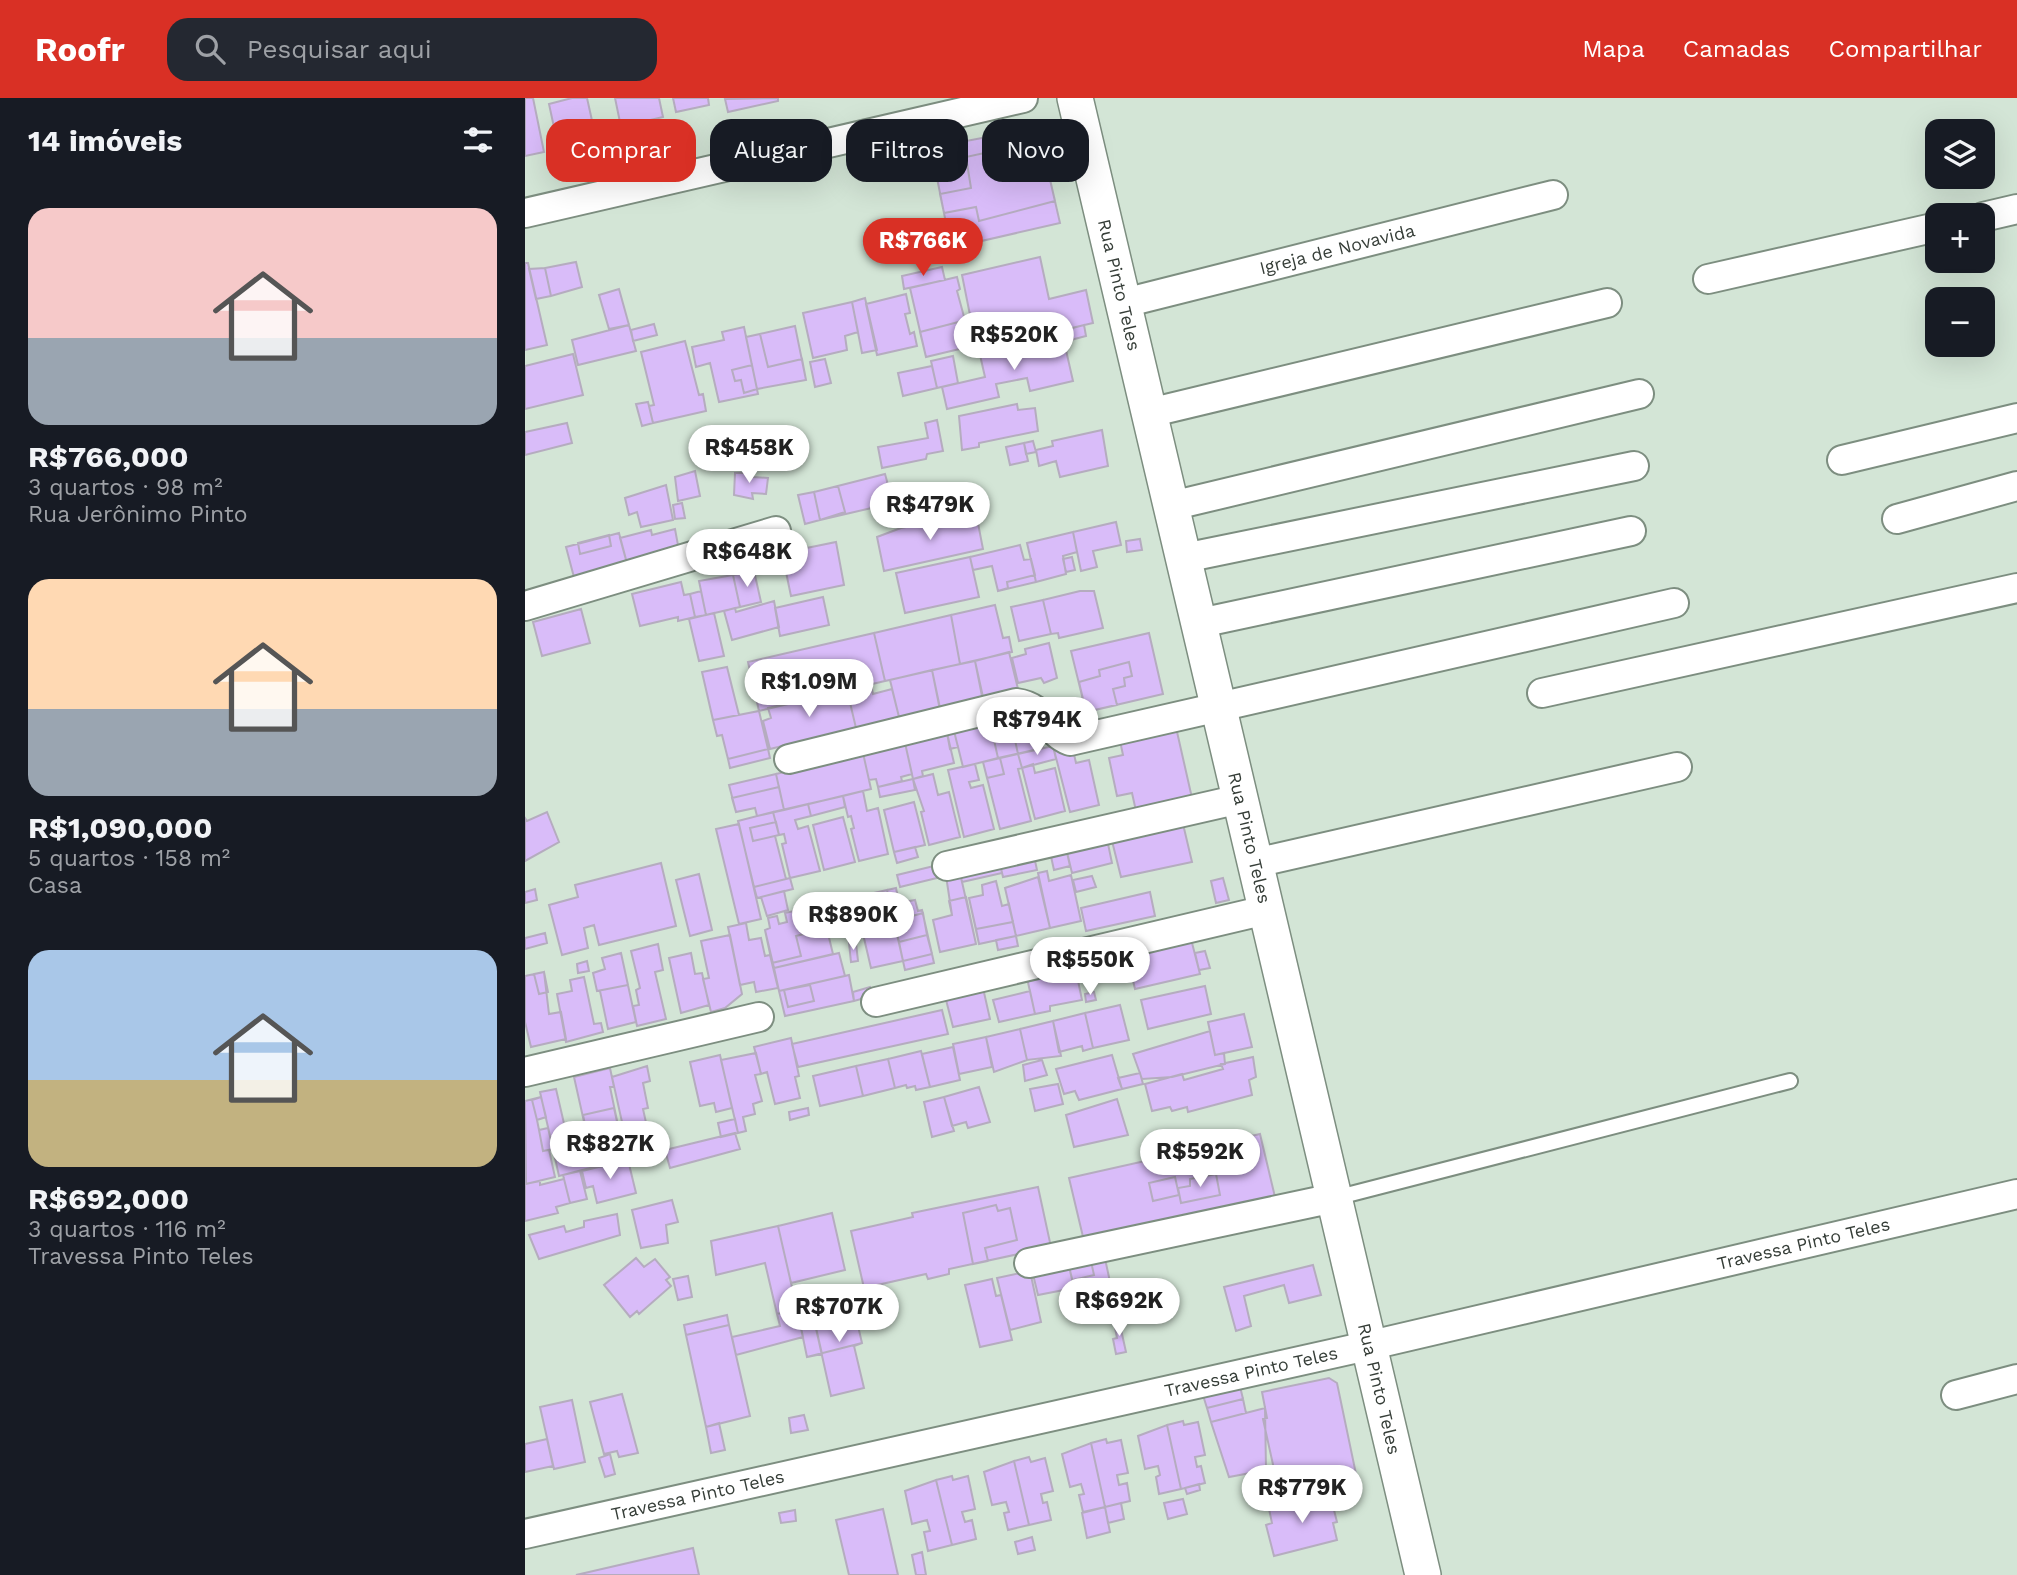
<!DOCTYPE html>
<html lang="pt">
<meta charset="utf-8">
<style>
:root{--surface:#171b24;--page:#242831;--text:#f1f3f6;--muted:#9ea1a6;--accent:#d93025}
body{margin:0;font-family:"Work Sans",sans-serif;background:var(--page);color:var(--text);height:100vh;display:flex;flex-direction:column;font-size:26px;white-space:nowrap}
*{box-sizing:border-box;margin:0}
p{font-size:23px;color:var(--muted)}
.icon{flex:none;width:38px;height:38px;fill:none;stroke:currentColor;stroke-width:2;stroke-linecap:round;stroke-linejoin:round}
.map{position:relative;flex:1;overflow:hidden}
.side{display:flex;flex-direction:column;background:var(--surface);width:525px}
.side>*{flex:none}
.top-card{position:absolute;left:21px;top:21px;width:665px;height:63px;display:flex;gap:14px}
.buttons{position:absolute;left:1400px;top:21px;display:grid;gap:14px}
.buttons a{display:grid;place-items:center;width:70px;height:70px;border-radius:14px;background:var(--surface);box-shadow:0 7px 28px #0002;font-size:35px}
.price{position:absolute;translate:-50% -60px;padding:0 16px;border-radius:24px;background:#fff;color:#222;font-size:23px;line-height:46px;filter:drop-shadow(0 2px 4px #0008)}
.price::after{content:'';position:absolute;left:50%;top:42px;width:21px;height:16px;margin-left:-10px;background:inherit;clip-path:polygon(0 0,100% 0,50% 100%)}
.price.current{background:var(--accent);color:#fff}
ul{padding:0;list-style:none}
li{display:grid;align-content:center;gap:14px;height:371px;padding:0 28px}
li span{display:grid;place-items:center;height:217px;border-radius:21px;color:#555}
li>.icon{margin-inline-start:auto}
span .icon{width:126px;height:126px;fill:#fffc;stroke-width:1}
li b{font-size:30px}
h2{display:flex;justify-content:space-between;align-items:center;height:84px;padding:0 28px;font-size:30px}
.tag{padding:0 24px;border-radius:21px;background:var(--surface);box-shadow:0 7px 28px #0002;font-size:24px;line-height:63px}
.tag.current{background:var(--accent);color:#fff}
header{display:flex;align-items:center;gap:42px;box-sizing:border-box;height:98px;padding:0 35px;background:var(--accent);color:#fff}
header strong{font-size:33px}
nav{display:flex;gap:38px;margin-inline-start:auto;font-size:24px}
.search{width:490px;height:63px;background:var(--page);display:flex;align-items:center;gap:18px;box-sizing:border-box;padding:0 24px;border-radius:21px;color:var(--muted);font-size:26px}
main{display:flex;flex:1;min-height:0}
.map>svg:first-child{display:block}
.building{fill:#d9bcf9;stroke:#b5acbf;stroke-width:2}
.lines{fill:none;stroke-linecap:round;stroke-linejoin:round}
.service-casing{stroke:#7d8e80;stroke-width:18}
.minor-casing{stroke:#7d8e80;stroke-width:32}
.tertiary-casing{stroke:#7d8e80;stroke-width:38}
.service{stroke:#fff;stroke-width:14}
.minor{stroke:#fff;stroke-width:28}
.tertiary{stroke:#fff;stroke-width:35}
.labels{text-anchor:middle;stroke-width:5;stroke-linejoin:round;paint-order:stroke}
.street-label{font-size:18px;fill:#363e38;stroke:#fff}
</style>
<header>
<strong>Roofr</strong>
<div class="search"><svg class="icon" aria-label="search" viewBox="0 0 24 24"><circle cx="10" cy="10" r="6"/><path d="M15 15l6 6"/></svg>Pesquisar aqui</div>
<nav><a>Mapa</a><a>Camadas</a><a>Compartilhar</a></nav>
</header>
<main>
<section class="side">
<h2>14 imóveis<svg class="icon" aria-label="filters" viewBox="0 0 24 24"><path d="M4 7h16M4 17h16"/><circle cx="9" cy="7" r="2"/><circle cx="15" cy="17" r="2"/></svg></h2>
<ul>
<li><span style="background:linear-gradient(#f6c9c9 60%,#9aa5b1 0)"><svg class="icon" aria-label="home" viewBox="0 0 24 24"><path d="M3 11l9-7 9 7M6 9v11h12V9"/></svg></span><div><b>R$766,000</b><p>3 quartos · 98 m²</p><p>Rua Jerônimo Pinto</p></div></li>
<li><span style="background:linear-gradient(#ffd9b3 60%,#9aa5b1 0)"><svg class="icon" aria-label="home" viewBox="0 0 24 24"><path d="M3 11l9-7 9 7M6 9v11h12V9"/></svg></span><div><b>R$1,090,000</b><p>5 quartos · 158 m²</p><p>Casa</p></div></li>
<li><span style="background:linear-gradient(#a9c7e8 60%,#c2b280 0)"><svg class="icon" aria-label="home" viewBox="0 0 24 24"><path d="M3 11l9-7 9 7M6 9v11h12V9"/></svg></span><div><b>R$692,000</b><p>3 quartos · 116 m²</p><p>Travessa Pinto Teles</p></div></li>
</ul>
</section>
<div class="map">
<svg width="1492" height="1477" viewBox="0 0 1492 1477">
<rect width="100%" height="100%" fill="#d3e5d6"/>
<path class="building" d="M0 0H8L19 54 0 58Z
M47 0H62L72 45 50 49 49 44 33 48 24 6Z
M90 0H134L138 19 96 29Z
M148 0H183L184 7 151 14Z
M253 0V3L203 14 200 1Z
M473 37 475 49 503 41 517 47 535 125 426 150 409 65 428 61 426 51 442 48 441 43Z
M503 41 517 47 530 103 454 123 451 109 419 115 415 96 446 90 441 59 478 51 480 46Z
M423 135 426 150 405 155 401 140Z
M515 159 524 201 561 192 568 225 452 252 437 177Z
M51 164 57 189 26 198 20 170Z
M0 165H3L22 247 0 252Z
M417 169 420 182 379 191 377 178Z
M20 170 26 198 11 201 4 171Z
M432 179 435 191 432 193 447 248 401 259 385 190Z
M94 191 104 227 84 231 74 197Z
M381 196 385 215 380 216 385 236 389 234 392 248 352 257 341 206Z
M340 200 352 252 337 255 327 204Z
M327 204 333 234 320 238 322 252 288 260 278 215Z
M441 222 447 248 401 259 395 234Z
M129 226 132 237 108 243 106 232Z
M104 227 111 253 53 267 47 242Z
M559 227 561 238 542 243 540 232Z
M270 228 281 282 232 291 221 239Z
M219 229 233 296 194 304 185 265 171 269 167 249 199 242 197 234Z
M235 236 243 269 277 261 281 282 232 291 221 239Z
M538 239 548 283 505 293 502 280 471 286 474 299 422 311 417 289 460 279 455 257Z
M160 243 174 297 178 296 181 313 128 325 124 308 129 307 116 254Z
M48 256 58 297 0 311V268Z
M428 258 433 285 412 290 406 263Z
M300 261 306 285 290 289 285 264Z
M227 267 232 291 219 295 216 282 210 283 207 272Z
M407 268 412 290 378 298 373 275Z
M123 304 128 325 117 328 111 306Z
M492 306 493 312 510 310 513 333 454 345V349L437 352 434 318Z
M412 322 418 353 402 356 401 361 357 370 353 349 403 340 400 325Z
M42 325 47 345 0 357V334Z
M577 332 583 368 535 379 531 363 514 368 511 352 528 348 527 343Z
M508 343 511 354 501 356 499 345Z
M499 345 503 363 485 367 481 349Z
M170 373 175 398 153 403 150 379Z
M210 375H227L228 379 243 380 241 396 227 395 228 401 209 397Z
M360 376 368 405 295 422 289 394Z
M141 387 148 422 116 429 112 414 104 417 100 400Z
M313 388 320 414 295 422 289 394Z
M289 394 295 422 280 426 273 397Z
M157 405 160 420 150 421 148 407Z
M451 415 458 451 359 473 352 439 376 430Z
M591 424 596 447 568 453 572 469 556 473 548 434Z
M150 431 155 458 103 469 95 440 126 432 127 437Z
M548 434 552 454 538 458 541 476 511 484 502 445Z
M94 435 103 469 50 483 41 449Z
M84 437 86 448 55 456 53 445Z
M615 441 617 452 602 454 601 443Z
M311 444 319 487 266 498 257 455Z
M495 447 499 462 506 461 510 477 482 484 483 490 473 493 467 468 448 472 445 459Z
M495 447 499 462 506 461 511 484 473 493 467 468 448 472 445 459Z
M445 459 454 499 380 515 371 475Z
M547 459 550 472 541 474 538 461Z
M229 473 236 504 215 509 208 477Z
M208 477 215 509 181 517 174 483Z
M156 484 159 497 165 496 170 519 153 523V519L115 528 107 496Z
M176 493 181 517 170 519 165 496Z
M555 493H569L578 530 534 540 533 535 526 536 518 502Z
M298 499 304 527 255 538 250 510Z
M518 502 526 536 494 543 486 509Z
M249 503 254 529 207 542 199 513 210 510 211 514Z
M470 507 478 540 484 539 487 554 435 566 426 517Z
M56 511 65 545 17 558 8 524Z
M189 515 199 558 174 563 164 521Z
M426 517 435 566 360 583 349 535Z
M349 535 360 583 234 613 223 564Z
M624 535 638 596 561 614 546 553Z
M524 545 532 580 519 585 516 580 493 585 487 560 501 556 500 551Z
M484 554 493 591 458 599 450 563Z
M450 563 458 603 415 612 407 572Z
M604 564 607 578 599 580 600 588 588 591 592 607 561 614 554 584 575 578 574 572Z
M202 569 214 617 188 622 177 574Z
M407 572 415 610 374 619 365 582Z
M346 587 348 596 367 591 374 619 331 630 322 592Z
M322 592 331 630 245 651 238 623 246 620 243 610Z
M234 613 243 651 203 661 197 637 192 638 188 622Z
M511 613 518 650 493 656 485 619Z
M511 613 518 650 473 660 465 624Z
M465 624 473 660 438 669 433 649 425 651 422 635Z
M465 624 473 660 438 669 429 633Z
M650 625 667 700 611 713 607 695 592 698 584 660 598 657 594 638Z
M422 635 429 665 397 673 398 678 388 681 380 645Z
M546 643 551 665 564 662 574 707 545 714 528 648Z
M380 645 387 676 376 679 377 683 353 689 351 681 344 682 338 655Z
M528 648 531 661 497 670 493 656Z
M243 651 245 660 205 670 203 661Z
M338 655 346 691 259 712 251 676Z
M493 656 497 670 493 671 506 723 475 731 458 664Z
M475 660 479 676 462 680 458 664Z
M450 666 454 682 444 684 446 690 458 687 469 731 439 739 423 672Z
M508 666 510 675 530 670 540 713 510 721 497 670Z
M251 676 259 712 232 718 230 710 211 714 204 687Z
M408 676 413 697 424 694 435 739 404 747 396 714 399 713 388 681Z
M388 681 390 692 355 699 353 689Z
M254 689 259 712 232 718 230 710 211 714 207 700Z
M338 693 342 713 353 710 363 756 334 763 326 731 329 730 326 718 323 719 318 698Z
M318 698 320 709 286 718 283 706Z
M389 704 400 747 369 754 359 712Z
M283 706 286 718 270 722 273 731 283 728 295 773 265 780 257 746 261 745 259 736 254 737 248 714Z
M22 714 34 744 0 763V720L2 723Z
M248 714 254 737 250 738 261 781 229 789 213 723Z
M318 719 330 764 299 772 288 727Z
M251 724 254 737 228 743 225 730Z
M214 726 236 821 214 826 191 731Z
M658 726 667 764 596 779 587 743Z
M582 741 587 765 547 775 541 750Z
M390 749 393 759 372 765 369 754Z
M541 750 545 768 529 772 525 754Z
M509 758 512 772 478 779 475 766Z
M136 765 151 828 74 847 69 827 59 830 63 850 37 857 24 807 53 799 50 787Z
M475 766 477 775 437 784 435 775Z
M413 767 416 779 375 789 372 777Z
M522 773 524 783 546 777 556 823 525 830 513 775Z
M435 775 451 846 415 854 408 822 427 817 421 778Z
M174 776 187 832 165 838 151 782Z
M567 778 571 789 551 794 548 782Z
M513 779 525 830 491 838 480 790Z
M265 780 268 791 232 800 229 789Z
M698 780 704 802 691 805 686 783Z
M471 783 477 808 484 806 491 838 454 846 444 800 458 797 457 787Z
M471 783 477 808 484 806 488 824 451 831 444 800 458 797 457 787Z
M371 790 374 805 390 802 393 813 397 812 407 856 378 863 362 792Z
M10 791 12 802 0 805V794Z
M362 792 366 809 340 815V822L329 825 323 801Z
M259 793 263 812 242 818 236 799Z
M625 794 630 818 561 833 556 810Z
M441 799 451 846 415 854 408 822 427 817 424 803Z
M319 802 324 824 316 825 312 803Z
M304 806 309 829 302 830 296 807Z
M296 807 308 856 249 870 240 832 245 830 243 820 252 818 254 826 262 824 260 815Z
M296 807 302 830 271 838 276 858 247 865 240 832 245 830 243 820 252 818 254 826 262 824 260 815Z
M398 815 402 837 374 844 369 823Z
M358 819 359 825 369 823 378 863 346 870 338 836 350 833 347 821Z
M488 824 491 838 454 846 451 831Z
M221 825 224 842 236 840 240 858 245 857 253 890 231 894 229 884 215 887 203 829Z
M20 835 22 845 0 851V840Z
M205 837 217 896 200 910 186 914 178 881 184 880 176 843Z
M402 837 407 856 378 863 374 844Z
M491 838 493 848 473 852 471 842Z
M666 841 675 876 610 891 602 857Z
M324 845H331L333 863 326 864Z
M133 846 138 872 130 874 141 921 112 928 108 908 114 907 111 892 115 890 106 853Z
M680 853 685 870 674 872 670 855Z
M96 855 103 887 72 893 68 875 80 871 77 860Z
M96 855 111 924 83 931 75 893H72L68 875 80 871 77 860Z
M166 855 170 876 177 875 184 907 156 915 144 860Z
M314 855 320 878 254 893 249 870Z
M407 856 409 865 380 872 378 863Z
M594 859 596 872 565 879 563 866Z
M62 863 64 873 53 875 52 866Z
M550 868 557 902 525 908V913L510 916 502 880Z
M19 874 23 894 14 896 9 876Z
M19 874 24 916 36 914 41 941 6 949 0 924V878Z
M324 877 329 903 260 918 254 893Z
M59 879 69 926 76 925 78 934 41 944 32 896 47 893 45 882Z
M285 887 289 903 263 909 259 892Z
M680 888 686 916 623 931 616 902Z
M345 889 347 898 329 903 328 894Z
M458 890 465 921 428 929 420 898Z
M505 893 510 916 474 924 468 902Z
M569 894 571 902 561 904 560 896Z
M595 907 604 942 568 950 560 915Z
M417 912 423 936 273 969 267 946Z
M560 915 568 950 558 953 557 948 534 954 528 923Z
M719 916 727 949 690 957 683 924Z
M528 923 536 958 502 962 495 931Z
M495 931 502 962 469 974 461 939Z
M685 933 690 957 699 955 700 966 647 979 617 981 608 956Z
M461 939 467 969 434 976 428 946Z
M266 940 274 978 270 979 275 1000 250 1006 242 974 236 976 229 949Z
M428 949 435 982 405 989 397 956Z
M396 953 405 989 391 992 390 988 382 990 381 987 370 990 363 961Z
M231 955 236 976 230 977 237 1003 228 1006 230 1016 218 1019 221 1033 213 1035 196 962Z
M195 957 207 1010 191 1014 189 1005 175 1008 165 964Z
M587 957 597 991 554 1002 550 993 539 996 531 971Z
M728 959 731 979 724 982 727 997 663 1014 662 1009 647 1013 645 1009 627 1013 620 986 657 976 659 982 698 971 696 966Z
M363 961 370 990 338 998 331 968Z
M517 962 522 977 500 983 498 967Z
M122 968 125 983 118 985 123 1010 118 1011 122 1029 105 1033 107 1041 101 1042 87 979Z
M331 968 338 998 295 1008 288 978Z
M85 970 89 989H85L95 1037 100 1036 105 1061 96 1063 94 1052 72 1057 69 1045 64 1046 49 979Z
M615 975 618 986 597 991 593 980Z
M533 986 538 1006 510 1013 505 991Z
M454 989 465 1024 443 1030 441 1024 427 1028 419 999Z
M31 991 44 1047 28 1051 15 994Z
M16 999 21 1019 12 1022 7 1002Z
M16 999 21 1019 12 1022 14 1032 23 1030 28 1051 24 1052 30 1079 1 1086 0 1003Z
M419 999 429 1033 407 1039 399 1004Z
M592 1001 603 1037 549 1049 541 1017Z
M89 1010 95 1037 64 1046 58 1017Z
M283 1010 284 1017 265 1022 264 1014Z
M210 1021 213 1035 196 1039 193 1025Z
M23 1030 28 1051 18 1053 14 1032Z
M210 1035 215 1051 145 1070 140 1052Z
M735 1036 750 1099 559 1143 544 1080 629 1061 628 1057 641 1053 643 1057Z
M63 1043 69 1069 34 1078 28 1051Z
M103 1062 111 1095 72 1105 68 1088 61 1090 57 1073Z
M55 1073 62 1101 45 1105 38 1077Z
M691 1076 695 1097 656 1105 653 1090 665 1088V1081Z
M650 1079 654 1097 628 1103 624 1085Z
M39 1081 45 1105 31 1109 33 1115 0 1123V1086L15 1083V1087Z
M513 1089 526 1149 424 1171V1176L403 1181 401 1176 339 1190 326 1133 388 1119 387 1115Z
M147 1102 153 1124 141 1127 143 1145 116 1150 107 1112Z
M471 1107 473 1113 485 1110 492 1142 460 1150 463 1163 448 1166 438 1115Z
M307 1115 320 1172 266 1185 253 1128Z
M92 1116 95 1137 14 1161 4 1137 39 1128 41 1134 59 1129V1123Z
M253 1128 272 1211 252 1216 240 1165 191 1177 186 1143Z
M579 1156 590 1207 555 1214 548 1182 569 1177 565 1159Z
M579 1156 590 1207 555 1214 543 1164Z
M111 1160 119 1169 130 1161 145 1179 141 1182 146 1188 114 1216 112 1213 105 1219 79 1187Z
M543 1164 549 1190 513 1197 507 1172Z
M788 1167 796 1197 764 1205 759 1187 719 1198 726 1228 711 1233 699 1189Z
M505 1173 516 1224 485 1232 472 1180Z
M163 1178 167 1199 153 1202 148 1181Z
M467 1181 471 1198 476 1197 487 1242 455 1249 440 1187Z
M326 1198 337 1245 282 1259 272 1211Z
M326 1198 337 1245 329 1248 339 1290 306 1298 286 1208Z
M365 1204 367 1216 359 1218 356 1206Z
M349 1207 353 1225 334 1230 329 1212Z
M286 1208 297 1256 282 1259 272 1211Z
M272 1211 278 1239 211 1257 207 1239 255 1228 252 1216Z
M202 1217 204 1227 161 1237 159 1227Z
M593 1218 601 1254 591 1256 588 1241 592 1240 588 1219Z
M204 1227 225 1318 181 1329 161 1237Z
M804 1280 812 1285 831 1376 754 1394 738 1321 742 1320 737 1294Z
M714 1284 718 1301 682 1310 677 1294Z
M97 1296 113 1355 94 1359 92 1353 79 1356 65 1304Z
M718 1301 721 1315 686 1324 682 1310Z
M47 1302 60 1364 29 1371 15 1309Z
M740 1310 741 1372 704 1379 686 1324Z
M279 1317 283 1332 266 1335 264 1320Z
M658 1323 659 1327 673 1324 680 1357 670 1359 672 1369 676 1368 680 1385 656 1391 642 1327Z
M194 1325 200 1352 186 1355 181 1329Z
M642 1327 656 1391 634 1396 631 1379 635 1377 633 1368 620 1371 613 1338Z
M22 1341 28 1368 0 1374V1346Z
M581 1341 582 1345 596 1342 603 1375 592 1377 594 1387 602 1385 605 1403 580 1409 566 1345Z
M566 1345 580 1409 558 1414 554 1397 559 1396 556 1386 545 1389 537 1356Z
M85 1356 90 1376 80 1379 74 1360Z
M504 1359 506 1364 520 1360 528 1393 516 1396 518 1405 522 1404 526 1422 504 1427 489 1363Z
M489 1363 504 1427 483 1432 479 1415 484 1414 481 1404 467 1407 459 1374Z
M427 1378 428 1382 443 1378 450 1411 437 1414 440 1424 447 1422 451 1441 427 1447 411 1382Z
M411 1382 427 1447 403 1453 399 1434 405 1433 402 1422 387 1426 380 1393Z
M674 1386 675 1392 662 1396 660 1390Z
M805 1396 812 1424 808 1425 812 1442 749 1458 741 1427 747 1425 744 1411Z
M658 1401 662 1416 643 1421 639 1405Z
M596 1405 599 1421 583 1425 580 1409Z
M580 1409 585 1434 562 1440 557 1415Z
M358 1411 373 1477H324L311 1422Z
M270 1412 271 1423 256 1425 254 1415Z
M507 1439 510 1452 493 1456 490 1444Z
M168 1450 174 1477H51Z
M397 1454 401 1477H391L387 1457Z"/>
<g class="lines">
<defs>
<path id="service" d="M810 1100 1265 983"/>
<g id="minor">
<path d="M0 115 498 0"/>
<path d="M1458 119 1492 111"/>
<path d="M1183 181 1412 129"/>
<path id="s1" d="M599 205 1028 97"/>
<path d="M624 315 1082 205"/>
<path d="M1317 362 1492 320"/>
<path d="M646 408 1114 296"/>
<path d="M1372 421 1492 388"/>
<path d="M659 460 1109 368"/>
<path d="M0 508 251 433"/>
<path d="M675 525 1106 433"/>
<path d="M1017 595 1492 490"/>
<path d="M264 661 491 605C521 609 520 633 545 643L1149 505"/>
<path d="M730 765 1152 669"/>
<path d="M422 768 715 701"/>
<path d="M351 904 741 812"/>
<path d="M0 974 234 919"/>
<path d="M504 1165 809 1100"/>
<path d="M1431 1297 1492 1281"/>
<path id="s2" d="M0 1436 842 1248 1492 1096"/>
</g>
<g id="tertiary">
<path id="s3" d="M550 0 898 1477"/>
</g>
</defs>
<use href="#service" class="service-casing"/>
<use href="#minor" class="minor-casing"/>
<use href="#tertiary" class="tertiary-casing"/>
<use href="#service" class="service"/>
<use href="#minor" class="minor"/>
<use href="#tertiary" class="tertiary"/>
</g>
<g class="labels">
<g class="street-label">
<text dy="6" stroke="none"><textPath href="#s1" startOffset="220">Igreja de Novavida</textPath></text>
<text dy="6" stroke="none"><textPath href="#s3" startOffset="192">Rua Pinto Teles</textPath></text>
<text dy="6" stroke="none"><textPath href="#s3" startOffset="760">Rua Pinto Teles</textPath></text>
<text dy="6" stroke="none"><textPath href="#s2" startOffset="1311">Travessa Pinto Teles</textPath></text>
<text dy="6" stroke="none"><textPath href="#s2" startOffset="744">Travessa Pinto Teles</textPath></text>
<text dy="6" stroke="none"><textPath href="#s3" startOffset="1326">Rua Pinto Teles</textPath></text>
<text dy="6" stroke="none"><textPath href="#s2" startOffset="177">Travessa Pinto Teles</textPath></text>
</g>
</g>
</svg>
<div class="buttons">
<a><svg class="icon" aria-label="layers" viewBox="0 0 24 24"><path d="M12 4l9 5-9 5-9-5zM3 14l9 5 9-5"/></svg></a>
<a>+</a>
<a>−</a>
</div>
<b class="price current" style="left:398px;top:180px">R$766K</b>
<b class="price" style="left:489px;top:274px">R$520K</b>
<b class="price" style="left:224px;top:387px">R$458K</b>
<b class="price" style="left:405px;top:444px">R$479K</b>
<b class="price" style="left:222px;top:491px">R$648K</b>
<b class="price" style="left:284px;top:621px">R$1.09M</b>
<b class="price" style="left:512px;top:659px">R$794K</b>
<b class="price" style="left:328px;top:854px">R$890K</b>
<b class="price" style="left:565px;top:899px">R$550K</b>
<b class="price" style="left:85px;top:1083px">R$827K</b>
<b class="price" style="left:675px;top:1091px">R$592K</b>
<b class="price" style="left:594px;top:1240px">R$692K</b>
<b class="price" style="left:314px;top:1246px">R$707K</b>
<b class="price" style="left:777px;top:1427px">R$779K</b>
<div class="top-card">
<a class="tag current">Comprar</a>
<a class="tag">Alugar</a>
<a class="tag">Filtros</a>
<a class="tag">Novo</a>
</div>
</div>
</main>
